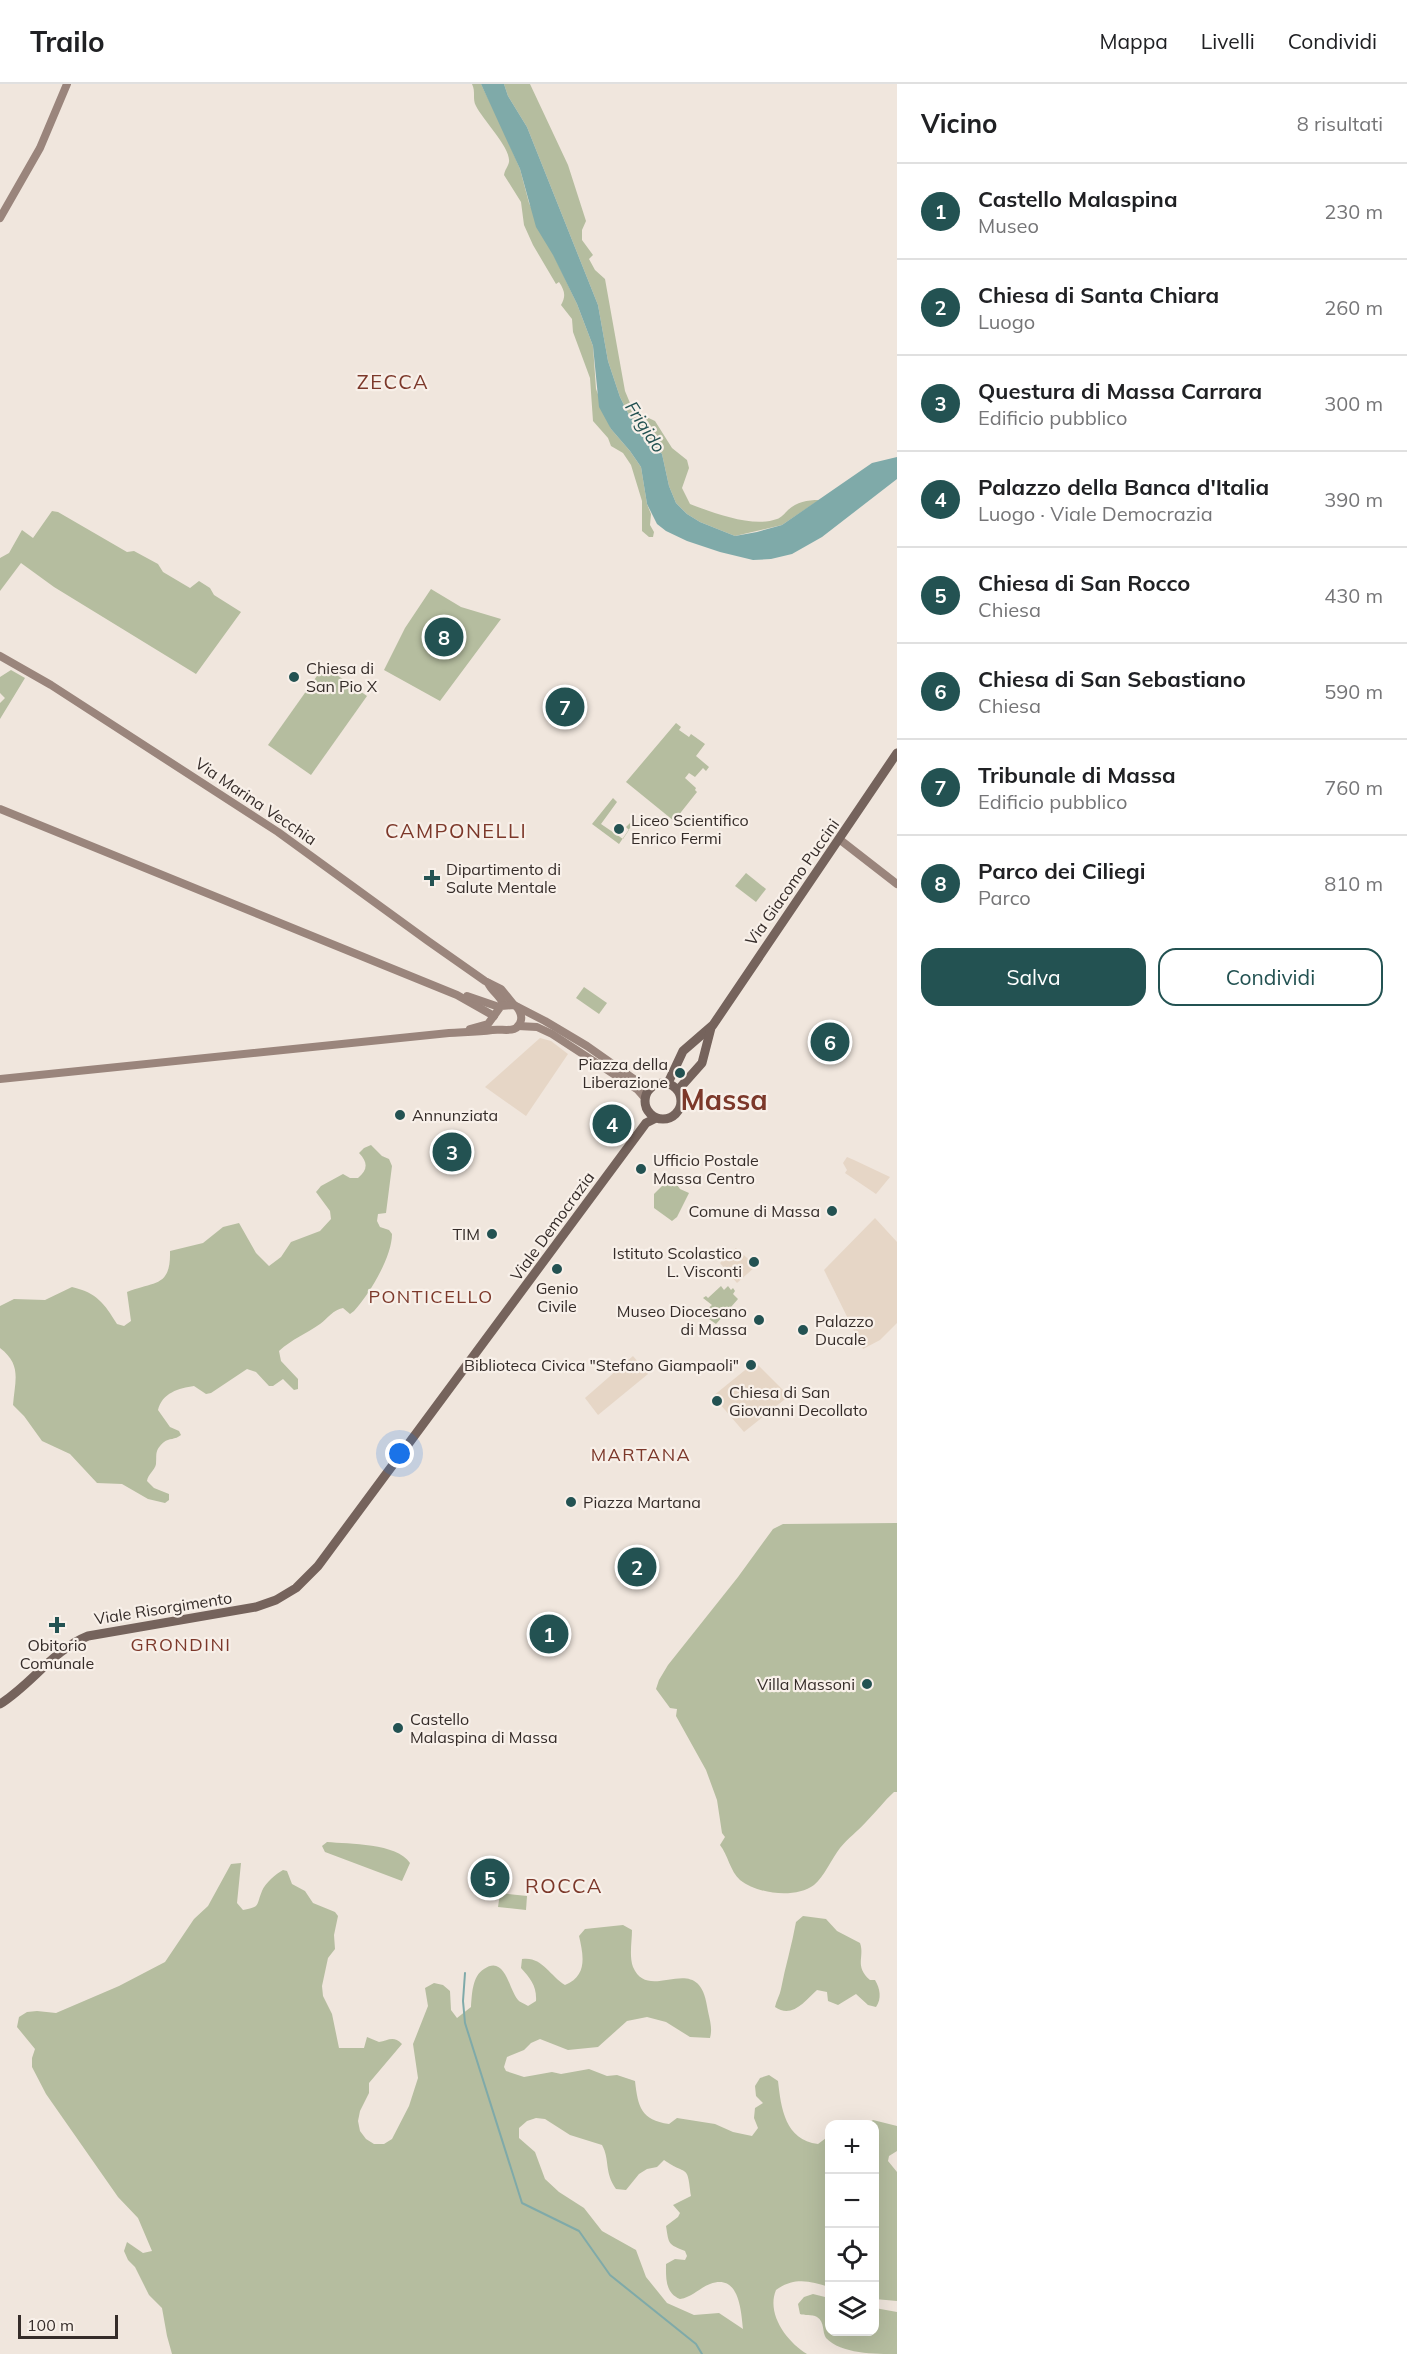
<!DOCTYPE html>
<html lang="it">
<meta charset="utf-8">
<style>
body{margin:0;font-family:Mulish,sans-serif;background:#f6f6f6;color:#202124}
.controls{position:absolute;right:18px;bottom:18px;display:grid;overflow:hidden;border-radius:12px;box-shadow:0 6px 24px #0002}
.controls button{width:54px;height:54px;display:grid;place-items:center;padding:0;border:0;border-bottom:2px solid #e0e0e0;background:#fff;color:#202124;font:30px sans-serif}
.scale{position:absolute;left:18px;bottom:15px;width:100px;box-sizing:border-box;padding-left:6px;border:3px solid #352c29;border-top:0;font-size:16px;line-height:21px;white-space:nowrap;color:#352c29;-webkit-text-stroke:4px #f8f0e9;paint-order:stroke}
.you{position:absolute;left:400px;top:1370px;width:21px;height:21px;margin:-15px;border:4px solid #fff;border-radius:50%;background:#1a73e8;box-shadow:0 0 0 9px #1a73e833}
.badge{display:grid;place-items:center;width:39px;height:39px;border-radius:50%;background:#235252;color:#fff;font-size:20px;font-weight:700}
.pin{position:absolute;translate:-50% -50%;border:3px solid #fff;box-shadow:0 2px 6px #0006}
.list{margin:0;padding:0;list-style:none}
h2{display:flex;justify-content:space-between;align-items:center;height:78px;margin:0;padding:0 24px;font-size:26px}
h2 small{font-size:20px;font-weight:400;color:#757577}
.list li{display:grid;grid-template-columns:39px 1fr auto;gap:18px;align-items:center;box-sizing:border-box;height:96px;padding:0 24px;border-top:2px solid #e0e0e0}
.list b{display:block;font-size:22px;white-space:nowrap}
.list p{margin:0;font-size:20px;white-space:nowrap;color:#757577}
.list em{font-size:20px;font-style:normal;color:#757577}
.actions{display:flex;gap:12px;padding:18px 24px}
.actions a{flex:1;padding:14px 0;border:2px solid #235252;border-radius:18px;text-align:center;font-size:21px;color:#235252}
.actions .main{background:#235252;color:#fff}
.icon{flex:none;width:33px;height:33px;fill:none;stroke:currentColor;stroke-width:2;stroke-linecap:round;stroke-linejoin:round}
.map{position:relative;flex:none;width:897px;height:2270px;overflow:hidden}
header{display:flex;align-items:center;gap:36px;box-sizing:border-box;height:84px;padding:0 30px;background:#fff;border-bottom:2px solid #e0e0e0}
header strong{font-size:28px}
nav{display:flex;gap:33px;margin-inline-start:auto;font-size:21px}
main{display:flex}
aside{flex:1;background:#fff}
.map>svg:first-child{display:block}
</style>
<header>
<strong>Trailo</strong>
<nav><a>Mappa</a><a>Livelli</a><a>Condividi</a></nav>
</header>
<main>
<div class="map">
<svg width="897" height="2270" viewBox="0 0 897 2270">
<rect width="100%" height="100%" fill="#f0e6dd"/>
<g fill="#b5bd9f" fill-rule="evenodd">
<path d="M 472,0 L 481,0 L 502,43 L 520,85 L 529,119 L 577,220 L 593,262 L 596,305 L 611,345 L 630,367 L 641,383 L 647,420 L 651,430 L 650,441 L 654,448 L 653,453 L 649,453 L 642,447 L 642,417 L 631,381 L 623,369 L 611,362 L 608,354 L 593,337 L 590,294 L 573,248 L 572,235 L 561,221 C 566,212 565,207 559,198 L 556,200 L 533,161 L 524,141 L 521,118 L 504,91 C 505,85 508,83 509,78 C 511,64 483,36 476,22 C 472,15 476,8 472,0 Z"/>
<path d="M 504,0 L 530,0 L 568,81 L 586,137 L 582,146 L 582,156 L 593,171 L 589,175 L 595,186 L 605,195 L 625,307 L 630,319 L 638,329 L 655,337 L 672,364 L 687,376 L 689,384 L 682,404 L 690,420 C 714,429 753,444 777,435 C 781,434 785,429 788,426 C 797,418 807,416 819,416 L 782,441 L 735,452 L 700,438 L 687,430 L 676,419 L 669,402 L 662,370 L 628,329 L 620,313 L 608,277 L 598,221 L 527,43 L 508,12 Z"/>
<path d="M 52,427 L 58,428 L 127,468 L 134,467 L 158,480 L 163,488 L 190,504 L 199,497 L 210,504 L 214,511 L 241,528 L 196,590 L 54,503 L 21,479 L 0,507 L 0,474 L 9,469 L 22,446 L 33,454 Z"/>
<path d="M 431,505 L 461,523 L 501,535 L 440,617 L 384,586 L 405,544 Z"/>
<path d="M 324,582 L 367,612 L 311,691 L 268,661 Z"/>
<path d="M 11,586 L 25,594 L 0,635 L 0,619 L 5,614 L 0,609 L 0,593 Z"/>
<path d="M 676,639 L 681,643 L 679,646 L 689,653 L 691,650 L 705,660 L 696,672 L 709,683 L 706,687 L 703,684 L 695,693 L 689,689 L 685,694 L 696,704 L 695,706 L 697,708 L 674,737 L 626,698 Z"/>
<path d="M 613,714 L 617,718 L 601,740 L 623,755 L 629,746 L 626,743 L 632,737 L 632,741 L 619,760 L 592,740 Z"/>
<path d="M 746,789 L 766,805 L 756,818 L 735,802 Z"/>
<path d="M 584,903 L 607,919 L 599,930 L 576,914 Z"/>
<path d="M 371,1061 L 382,1072 L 389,1075 L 392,1082 L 386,1129 L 378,1130 L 377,1137 L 380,1143 L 389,1146 L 392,1150 C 392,1173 369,1211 354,1227 L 350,1230 L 343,1224 C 333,1226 328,1234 320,1240 C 306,1250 292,1255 279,1267 L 281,1277 L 298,1295 L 298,1305 L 294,1306 L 283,1295 L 273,1302 L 269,1302 L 256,1288 L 247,1285 L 211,1309 L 206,1310 L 194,1302 C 179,1304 162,1309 158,1326 L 170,1343 L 179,1347 L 181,1351 C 175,1356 169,1354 164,1358 C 154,1367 157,1370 156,1380 C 155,1386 148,1390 147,1397 L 154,1404 L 169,1410 L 169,1416 L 165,1419 L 148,1415 L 122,1400 L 97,1399 L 70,1370 L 42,1357 L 24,1332 L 13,1321 C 15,1296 22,1281 0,1264 L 0,1222 L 14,1215 L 45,1216 L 72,1203 C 97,1209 104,1219 117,1240 L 124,1242 L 131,1237 L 127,1208 C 154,1197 171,1204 170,1167 L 203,1159 L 223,1143 L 239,1139 L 256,1169 L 269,1182 L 281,1173 L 291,1158 L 320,1147 L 331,1135 L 330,1127 L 316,1108 L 321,1102 L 343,1090 L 350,1094 L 358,1094 C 368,1086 368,1078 359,1069 L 364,1064 Z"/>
<path d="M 675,1098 L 680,1105 L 689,1109 L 677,1133 L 672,1137 L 654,1124 L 654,1110 L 662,1102 Z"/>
<path d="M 721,1202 L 724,1206 L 728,1202 L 731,1206 L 733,1204 L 735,1207 L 733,1210 L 738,1215 L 716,1240 L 702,1230 L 712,1221 L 703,1214 L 706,1212 L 708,1214 Z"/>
<path d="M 897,1439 L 897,1708 L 894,1708 C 884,1717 876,1728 866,1738 C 858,1747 848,1754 840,1764 C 832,1774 824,1793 814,1801 C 795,1815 758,1810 740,1796 C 730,1787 728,1771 720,1761 L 725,1753 L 722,1749 L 717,1716 L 706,1686 L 676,1632 L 677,1625 L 670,1624 L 656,1605 L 659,1596 L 668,1581 L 738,1493 L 773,1445 L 783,1440 Z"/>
<path d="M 327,1758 C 349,1760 397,1759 410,1779 L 402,1797 L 325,1768 L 322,1762 Z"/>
<path d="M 241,1779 L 237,1819 L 243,1826 C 261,1823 256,1821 262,1807 C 265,1799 276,1790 283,1786 L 287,1787 L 292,1800 L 305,1807 L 313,1819 L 335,1828 L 338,1832 L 334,1851 L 335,1865 L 328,1874 L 322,1902 L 323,1912 L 332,1930 L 339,1964 L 364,1964 L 367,1953 L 379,1958 C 388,1957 393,1951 402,1960 L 369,1999 L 369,2009 L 360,2027 L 358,2037 L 360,2047 L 366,2055 L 374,2060 L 384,2060 L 392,2055 L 409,2022 L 418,1994 L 413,1960 L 428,1922 L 425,1904 L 434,1899 L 443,1901 L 450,1907 L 451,1926 L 457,1934 L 471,1923 C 472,1911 472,1892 484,1885 C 506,1870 509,1908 519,1917 C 520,1918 527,1921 528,1922 L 536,1917 C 537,1902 530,1894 521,1884 L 522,1875 C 542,1872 549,1891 565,1901 C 587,1892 584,1873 579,1852 L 585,1845 L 623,1841 L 632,1846 C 632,1857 629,1872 633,1883 C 649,1921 698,1864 707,1922 C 709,1934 713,1943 710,1954 L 690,1953 L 666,1938 L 647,1933 L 627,1937 L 598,1963 L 568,1966 L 540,1955 L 531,1959 L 524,1966 L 507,1973 L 504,1983 L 506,1987 L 524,1993 L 552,1988 L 561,1990 L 589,1985 L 607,1992 L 617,1991 L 635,1997 C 638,2023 641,2036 669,2040 L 677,2034 L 715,2040 L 733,2048 L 752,2052 L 758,2044 L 754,2034 L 755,2024 L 763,2019 L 756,2012 L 755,2002 L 760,1994 L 769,1991 L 778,1997 C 781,2024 785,2056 818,2060 L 826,2054 L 829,2046 L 829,2203 C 810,2197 794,2193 776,2206 C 766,2230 787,2258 807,2270 L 172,2270 L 167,2252 L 162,2224 L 149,2211 L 135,2183 L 128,2176 L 124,2167 L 127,2158 L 143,2169 L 152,2167 L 138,2134 L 118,2113 L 46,2010 L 32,1983 L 32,1974 L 35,1965 L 17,1943 L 19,1933 L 27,1928 L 37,1927 L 56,1929 L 119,1902 L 165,1878 L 194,1835 L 208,1822 L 231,1780 ZM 536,2034 L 545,2035 L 570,2051 L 602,2061 C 610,2075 604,2089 616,2105 L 626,2106 L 639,2090 L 647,2085 L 657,2083 L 664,2076 C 688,2093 687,2078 691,2112 L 673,2121 L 680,2129 L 678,2133 L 666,2142 C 669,2161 668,2160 685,2167 L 687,2172 L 685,2176 L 675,2175 L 666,2180 C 666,2194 665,2209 680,2215 C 693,2213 699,2204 710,2200 C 739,2189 741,2226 743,2245 L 719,2229 L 694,2231 L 667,2219 L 646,2193 L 636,2166 L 602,2147 L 584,2124 L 559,2108 L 545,2095 L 535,2068 L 519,2054 L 519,2044 L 527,2037 Z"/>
<path d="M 500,1809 L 527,1812 L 526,1826 L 498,1823 Z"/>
<path d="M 803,1832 L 826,1835 L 837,1847 L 860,1859 C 865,1873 854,1882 870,1896 L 875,1896 C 880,1904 882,1915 876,1923 L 868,1921 L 856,1910 L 838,1921 L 828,1917 L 827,1908 L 817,1906 C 805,1917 792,1935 775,1923 C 776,1917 780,1911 781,1905 C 785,1883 792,1861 796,1838 Z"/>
<path d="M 873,2036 L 897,2042 L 897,2067 L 889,2072 L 888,2077 L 897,2088 L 897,2217 L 875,2215 L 874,2040 L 868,2040 Z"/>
<path d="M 813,2210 L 829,2214 L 830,2248 L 874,2248 L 875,2224 L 897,2228 L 897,2270 C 875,2270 841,2270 826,2254 C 822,2248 825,2238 817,2233 C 812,2230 804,2232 800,2230 L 798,2220 L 804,2213 Z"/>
</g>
<g fill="#e6d6c6">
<path d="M 540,954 L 551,957 L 568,970 L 526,1032 L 485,1003 Z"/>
<path d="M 847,1073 L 854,1076 L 890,1093 L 876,1110 L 845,1089 L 847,1086 L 843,1079 Z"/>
<path d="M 875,1134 L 897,1158 L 897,1239 L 880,1256 L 863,1265 L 824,1186 Z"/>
<path d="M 736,1164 L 756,1182 L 737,1199 L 720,1179 Z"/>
<path d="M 633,1272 L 648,1290 L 598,1331 L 585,1314 Z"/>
<path d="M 755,1278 L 789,1312 L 744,1348 L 713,1312 Z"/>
</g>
<path fill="#7faaa9" d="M 481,0 L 504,0 L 508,12 L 527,43 L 598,221 L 608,277 L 620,313 L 628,329 L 662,370 L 669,402 L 676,419 L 687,430 L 700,438 L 735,452 L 757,448 L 782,441 L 872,379 L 897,373 L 897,395 L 822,453 L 792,470 L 771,475 L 753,476 L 720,468 L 687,457 L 666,447 L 657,440 L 647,420 L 641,383 L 630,367 L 611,345 L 599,323 L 593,262 L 577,220 L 553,171 L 536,143 L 520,85 Z"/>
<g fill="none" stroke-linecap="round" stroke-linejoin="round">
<path stroke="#7faaa9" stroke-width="2" d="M 465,1889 L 463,1917 L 465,1939 L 522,2119 L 579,2147 L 610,2191 L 696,2260 L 702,2270"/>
<g stroke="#9a857c" stroke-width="8">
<path d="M 0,134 L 40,64 L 67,0"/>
<path d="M 0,572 L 51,601 L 278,748 L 428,857 L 485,897 L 501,905 L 514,921"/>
<path d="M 0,725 L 457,911 L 494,932"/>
<path d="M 839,755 L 897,800"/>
<path d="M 488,899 C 492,908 500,911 503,920"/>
<path d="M 467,912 L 499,923"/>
<path d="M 518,942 L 537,943 L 552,950 L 638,1006 L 645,1014"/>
<path d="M 470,945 L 488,940 L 501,922 L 514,921 L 545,937 L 587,962 L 641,1000 L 651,1004"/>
<path d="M 0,995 L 449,949 C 464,948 478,948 492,946 C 503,944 518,951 521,936 C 522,931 520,927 517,923"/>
</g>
<g stroke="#75635c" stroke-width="9">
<circle cx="663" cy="1017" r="18"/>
<path d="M 668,999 L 683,967 L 713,941 L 897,669"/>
<path d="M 678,1006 L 702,979 L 711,944"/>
<path d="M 0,1620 C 32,1600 53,1566 88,1552 L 256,1523 L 276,1516 L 296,1504 L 318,1482 L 646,1039 L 656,1034"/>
</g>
</g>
<g fill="#235252" stroke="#f8f0e9" stroke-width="2">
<circle cx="294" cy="593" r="6"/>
<circle cx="619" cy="745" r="6"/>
<path d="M429 785h6v6h6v6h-6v6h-6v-6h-6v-6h6z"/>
<circle cx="680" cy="989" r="6"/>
<circle cx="400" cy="1031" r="6"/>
<circle cx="641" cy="1085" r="6"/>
<circle cx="832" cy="1127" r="6"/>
<circle cx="492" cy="1150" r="6"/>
<circle cx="754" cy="1178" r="6"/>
<circle cx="557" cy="1185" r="6"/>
<circle cx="759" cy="1236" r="6"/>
<circle cx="803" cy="1246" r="6"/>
<circle cx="751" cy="1281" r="6"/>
<circle cx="717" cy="1317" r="6"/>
<circle cx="571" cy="1418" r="6"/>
<path d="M54 1532h6v6h6v6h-6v6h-6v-6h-6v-6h6z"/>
<circle cx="867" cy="1600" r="6"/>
<circle cx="398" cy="1644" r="6"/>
</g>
<g text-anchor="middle" stroke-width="4.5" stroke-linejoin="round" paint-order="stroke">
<g font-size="16" fill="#352c29" stroke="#f8f0e9" text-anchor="start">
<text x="306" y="590">Chiesa di<tspan x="306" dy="18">San Pio X</tspan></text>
<text x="631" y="742">Liceo Scientifico<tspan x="631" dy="18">Enrico Fermi</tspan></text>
<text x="446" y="791">Dipartimento di<tspan x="446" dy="18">Salute Mentale</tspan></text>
<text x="668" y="986" text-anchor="end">Piazza della<tspan x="668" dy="18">Liberazione</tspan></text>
<text x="412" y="1037">Annunziata</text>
<text x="653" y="1082">Ufficio Postale<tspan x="653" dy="18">Massa Centro</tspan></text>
<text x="820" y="1133" text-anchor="end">Comune di Massa</text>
<text x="480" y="1156" text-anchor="end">TIM</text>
<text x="742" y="1175" text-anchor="end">Istituto Scolastico<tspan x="742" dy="18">L. Visconti</tspan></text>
<text x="557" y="1210" text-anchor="middle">Genio<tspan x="557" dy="18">Civile</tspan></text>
<text x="747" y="1233" text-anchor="end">Museo Diocesano<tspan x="747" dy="18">di Massa</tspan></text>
<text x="815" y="1243">Palazzo<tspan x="815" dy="18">Ducale</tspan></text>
<text x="739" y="1287" text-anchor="end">Biblioteca Civica "Stefano Giampaoli"</text>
<text x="729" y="1314">Chiesa di San<tspan x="729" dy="18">Giovanni Decollato</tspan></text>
<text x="583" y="1424">Piazza Martana</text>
<text x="57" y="1567" text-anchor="middle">Obitorio<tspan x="57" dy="18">Comunale</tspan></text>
<text x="855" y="1606" text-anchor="end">Villa Massoni</text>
<text x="410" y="1641">Castello<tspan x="410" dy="18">Malaspina di Massa</tspan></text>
</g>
<g font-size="16" fill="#352c29" stroke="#f8f0e9">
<text transform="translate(256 717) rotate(34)" y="6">Via Marina Vecchia</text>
<text transform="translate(792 798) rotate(-55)" y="6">Via Giacomo Puccini</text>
<text transform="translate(552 1142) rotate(-54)" y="6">Viale Democrazia</text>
<text transform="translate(163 1524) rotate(-9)" y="6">Viale Risorgimento</text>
</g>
<g font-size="18" font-style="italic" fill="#235252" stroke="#f8f0e9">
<text transform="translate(645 343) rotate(57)" y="6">Frigido</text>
</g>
<g font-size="18" letter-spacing="1.5" fill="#7c382a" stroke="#f8f0e9">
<text x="431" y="1219">PONTICELLO</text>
<text x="641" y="1377">MARTANA</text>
<text x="181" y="1567">GRONDINI</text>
</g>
<g font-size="20" letter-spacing="1.5" fill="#7c382a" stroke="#f8f0e9">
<text x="393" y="305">ZECCA</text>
<text x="456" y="754">CAMPONELLI</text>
<text x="564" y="1809">ROCCA</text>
</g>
<g font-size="28" font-weight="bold" fill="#7c382a" stroke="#f8f0e9">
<text x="724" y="1026">Massa</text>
</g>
</g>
</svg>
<div class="controls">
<button>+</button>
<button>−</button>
<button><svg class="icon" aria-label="locate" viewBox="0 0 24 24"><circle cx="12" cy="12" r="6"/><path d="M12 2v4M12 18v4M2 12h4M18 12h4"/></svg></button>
<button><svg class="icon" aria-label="layers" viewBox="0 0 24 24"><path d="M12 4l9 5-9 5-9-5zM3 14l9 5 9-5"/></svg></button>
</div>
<div class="scale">100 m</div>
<div class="you"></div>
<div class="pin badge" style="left:549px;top:1550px">1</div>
<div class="pin badge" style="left:637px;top:1483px">2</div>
<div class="pin badge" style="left:452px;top:1068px">3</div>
<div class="pin badge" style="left:612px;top:1040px">4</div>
<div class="pin badge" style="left:490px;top:1794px">5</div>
<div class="pin badge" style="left:830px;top:958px">6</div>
<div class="pin badge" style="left:565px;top:623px">7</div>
<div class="pin badge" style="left:444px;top:553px">8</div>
</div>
<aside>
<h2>Vicino<small>8 risultati</small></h2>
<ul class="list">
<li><span class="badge">1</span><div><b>Castello Malaspina</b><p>Museo</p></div><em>230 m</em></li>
<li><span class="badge">2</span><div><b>Chiesa di Santa Chiara</b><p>Luogo</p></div><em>260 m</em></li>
<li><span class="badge">3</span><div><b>Questura di Massa Carrara</b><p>Edificio pubblico</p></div><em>300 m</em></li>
<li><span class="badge">4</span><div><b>Palazzo della Banca d'Italia</b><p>Luogo · Viale Democrazia</p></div><em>390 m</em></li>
<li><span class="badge">5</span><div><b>Chiesa di San Rocco</b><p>Chiesa</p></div><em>430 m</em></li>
<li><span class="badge">6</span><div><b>Chiesa di San Sebastiano</b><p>Chiesa</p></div><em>590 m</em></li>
<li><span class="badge">7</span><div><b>Tribunale di Massa</b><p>Edificio pubblico</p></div><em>760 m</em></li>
<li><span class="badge">8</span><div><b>Parco dei Ciliegi</b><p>Parco</p></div><em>810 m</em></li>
</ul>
<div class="actions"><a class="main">Salva</a><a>Condividi</a></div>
</aside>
</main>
